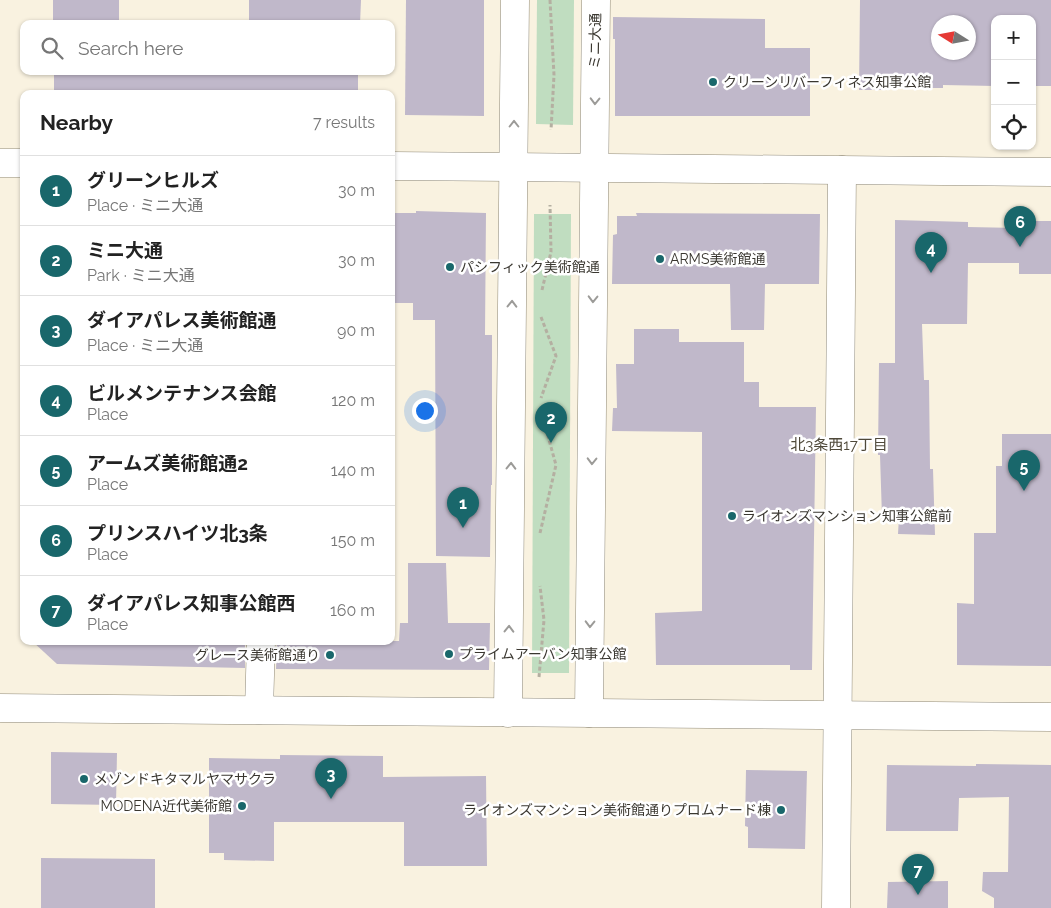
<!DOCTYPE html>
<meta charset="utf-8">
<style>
body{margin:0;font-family:Raleway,"Noto Sans JP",sans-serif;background:#f2f2f2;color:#222}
.controls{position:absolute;right:15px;top:15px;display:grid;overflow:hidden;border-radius:10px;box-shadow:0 1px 4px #0004}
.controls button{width:45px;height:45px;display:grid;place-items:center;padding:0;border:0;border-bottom:1px solid #e0e0e0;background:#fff;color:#222;font:25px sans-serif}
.compass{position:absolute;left:931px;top:15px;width:45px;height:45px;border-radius:50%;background:#fff;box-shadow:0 1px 4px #0004;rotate:281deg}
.you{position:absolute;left:424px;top:410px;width:18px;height:18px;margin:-12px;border:4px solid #fff;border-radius:50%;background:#1a73e8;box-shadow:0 0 0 8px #1a73e833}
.badge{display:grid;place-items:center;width:32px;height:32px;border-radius:50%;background:#19676b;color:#fff;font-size:16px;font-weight:700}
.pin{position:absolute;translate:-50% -41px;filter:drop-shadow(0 1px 2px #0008)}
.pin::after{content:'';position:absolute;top:26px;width:18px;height:15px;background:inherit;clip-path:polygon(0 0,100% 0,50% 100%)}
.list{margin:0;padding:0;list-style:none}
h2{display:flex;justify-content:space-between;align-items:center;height:65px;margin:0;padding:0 20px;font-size:21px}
h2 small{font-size:16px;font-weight:400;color:#767676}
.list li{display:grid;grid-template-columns:32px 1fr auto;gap:15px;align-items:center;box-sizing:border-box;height:70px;padding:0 20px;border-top:1px solid #e0e0e0}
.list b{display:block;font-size:19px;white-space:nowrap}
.list p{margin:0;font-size:16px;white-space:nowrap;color:#767676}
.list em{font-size:16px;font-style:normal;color:#767676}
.icon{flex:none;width:28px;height:28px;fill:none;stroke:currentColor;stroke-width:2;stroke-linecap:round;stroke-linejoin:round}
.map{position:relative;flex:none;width:1051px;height:908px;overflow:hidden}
.search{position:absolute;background:#fff;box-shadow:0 1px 4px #0004;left:20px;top:20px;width:375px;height:55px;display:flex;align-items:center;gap:12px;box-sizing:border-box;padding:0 18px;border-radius:10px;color:#767676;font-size:19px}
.panel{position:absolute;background:#fff;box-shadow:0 1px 4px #0004;left:20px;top:90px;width:375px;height:555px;border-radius:10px}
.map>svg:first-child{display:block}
</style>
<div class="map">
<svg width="1051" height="908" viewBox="0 0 1051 908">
<rect width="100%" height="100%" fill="#f9f2e0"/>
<g fill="#c0ddc0">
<path d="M 537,0 L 574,0 L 573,125 L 536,124 Z"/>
<path d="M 534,214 L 571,214 L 569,673 L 532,673 Z"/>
</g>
<g fill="#c0b8ca" fill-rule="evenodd">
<rect x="53" y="0" width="66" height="24"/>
<path d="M 249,0 L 361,0 L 360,24 L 249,24 Z"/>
<path d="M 406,0 L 484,0 L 484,116 L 405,115 Z"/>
<path d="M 860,0 L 1051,0 L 1051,86 L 1032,86 L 1032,19 L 995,19 L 995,86 L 943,85 L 943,88 L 889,88 L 889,90 L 859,90 ZM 938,22 L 968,22 L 968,52 L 938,52 Z"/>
<path d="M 613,17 L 765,19 L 765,48 L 810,48 L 810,116 L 615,116 L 615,39 L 613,39 Z"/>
<rect x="54" y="71" width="304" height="23"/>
<path d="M 416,211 L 486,213 L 485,335 L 492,335 L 492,485 L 491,485 L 490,557 L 436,556 L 435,320 L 413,320 L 413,303 L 391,303 L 391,213 L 416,213 Z"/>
<path d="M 636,213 L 820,214 L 819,284 L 765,284 L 764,330 L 731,330 L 730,284 L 612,284 L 613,235 L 617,234 L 617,216 L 637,216 Z"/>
<path d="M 895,220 L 968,222 L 968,227 L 1020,228 L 1020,221 L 1051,221 L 1051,274 L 1019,274 L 1019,263 L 968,263 L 967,324 L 922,324 L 924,380 L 929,380 L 930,469 L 933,469 L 935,535 L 898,534 L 899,517 L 882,517 L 880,455 L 878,455 L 879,363 L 895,363 Z"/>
<path d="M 634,329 L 679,329 L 679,342 L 744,342 L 744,382 L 759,382 L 759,407 L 816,407 L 812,670 L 790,670 L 790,665 L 656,665 L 655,613 L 702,611 L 702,432 L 612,431 L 613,408 L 617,408 L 616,364 L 634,364 Z"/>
<path d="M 1002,434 L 1051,434 L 1051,666 L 957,665 L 957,603 L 974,604 L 974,533 L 996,533 L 996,466 L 1002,466 Z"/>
<path d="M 408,563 L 446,563 L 448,623 L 490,623 L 489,670 L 276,669 L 277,641 L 399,641 L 400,623 L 408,623 Z"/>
<path d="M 32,641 L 245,641 L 245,668 L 57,664 Z"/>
<path d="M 51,752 L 117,753 L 116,805 L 51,804 Z"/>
<path d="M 280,755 L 383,756 L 383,777 L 486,776 L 487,866 L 404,866 L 404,822 L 274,822 L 274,861 L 224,860 L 224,853 L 209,853 L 209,758 L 280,759 Z"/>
<path d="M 976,764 L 1051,765 L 1051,908 L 994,908 L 994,898 L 982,891 L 983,872 L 1008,872 L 1009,797 L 959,798 L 958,831 L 886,831 L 887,765 L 976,766 Z"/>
<path d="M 746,770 L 807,771 L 805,849 L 748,848 L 748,827 L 745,826 Z"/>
<path d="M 41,858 L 155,859 L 155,908 L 41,908 Z"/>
<path d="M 948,881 L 948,908 L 887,908 L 888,882 Z"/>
</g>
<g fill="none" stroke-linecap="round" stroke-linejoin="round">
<g stroke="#8f8978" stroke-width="29">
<g id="minor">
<path d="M 0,163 L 24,163"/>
<path d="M 391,166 L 1051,172"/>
<path d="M 0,708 L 1051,717"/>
<path d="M 259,710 L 261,641"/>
<path d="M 508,713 L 515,0"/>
<path d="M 589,713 L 596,0"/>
<path d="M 836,908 L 842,170"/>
</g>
</g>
<g stroke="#b4afa1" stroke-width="3" stroke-dasharray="4 2.5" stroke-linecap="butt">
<path d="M 550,0 L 554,75 L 551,130"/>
<path d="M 542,290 L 551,252 L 550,205"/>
<path d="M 541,317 L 556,356 L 541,398"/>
<path d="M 540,533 L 556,465 L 541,411"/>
<path d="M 539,677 L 544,620 L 540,586"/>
</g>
<use href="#minor" stroke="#fff" stroke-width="28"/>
</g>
<defs><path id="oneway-chevron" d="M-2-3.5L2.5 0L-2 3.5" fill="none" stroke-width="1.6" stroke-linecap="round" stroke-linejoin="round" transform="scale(1.25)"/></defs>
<g stroke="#9c9b98">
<use href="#oneway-chevron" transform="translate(595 101) rotate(91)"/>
<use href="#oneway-chevron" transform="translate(514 124) rotate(-90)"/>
<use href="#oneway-chevron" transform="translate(593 299) rotate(91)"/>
<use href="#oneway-chevron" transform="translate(512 304) rotate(-89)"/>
<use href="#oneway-chevron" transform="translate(592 461) rotate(91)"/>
<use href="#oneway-chevron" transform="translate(511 466) rotate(-89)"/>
<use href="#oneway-chevron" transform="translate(590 624) rotate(91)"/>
<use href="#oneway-chevron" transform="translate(509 629) rotate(-89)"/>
</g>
<g fill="#19676b" stroke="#fff" stroke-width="2">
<circle cx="713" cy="82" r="5"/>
<circle cx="660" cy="259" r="5"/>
<circle cx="450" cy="267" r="5"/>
<circle cx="732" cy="516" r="5"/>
<circle cx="449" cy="654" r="5"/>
<circle cx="330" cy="655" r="5"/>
<circle cx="84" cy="779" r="5"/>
<circle cx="242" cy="806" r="5"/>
<circle cx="781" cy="810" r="5"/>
</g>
<g text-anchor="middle" stroke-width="5" stroke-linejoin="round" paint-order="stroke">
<g font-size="14" fill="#3a3730" stroke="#fff">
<text transform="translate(595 41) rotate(-89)" y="5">ミニ大通</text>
</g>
<g font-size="14" fill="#3a3730" stroke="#fff" text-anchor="start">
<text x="723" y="87">クリーンリバーフィネス知事公館</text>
<text x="670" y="264">ARMS美術館通</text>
<text x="460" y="272">パシフィック美術館通</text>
<text x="742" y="521">ライオンズマンション知事公館前</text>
<text x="459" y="659">プライムアーバン知事公館</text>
<text x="320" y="660" text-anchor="end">グレース美術館通り</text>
<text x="94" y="784">メゾンドキタマルヤマサクラ</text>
<text x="232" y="811" text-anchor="end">MODENA近代美術館</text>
<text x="771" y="815" text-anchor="end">ライオンズマンション美術館通りプロムナード棟</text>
</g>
<g font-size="15" fill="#4f493a" stroke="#fff">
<text x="839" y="450">北3条西17丁目</text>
</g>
</g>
</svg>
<div class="controls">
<button>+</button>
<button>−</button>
<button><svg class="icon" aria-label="locate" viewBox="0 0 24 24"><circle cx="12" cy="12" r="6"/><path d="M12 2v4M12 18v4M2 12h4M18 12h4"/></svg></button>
</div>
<svg class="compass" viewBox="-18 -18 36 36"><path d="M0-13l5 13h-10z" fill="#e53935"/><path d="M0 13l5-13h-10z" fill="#767676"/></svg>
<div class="you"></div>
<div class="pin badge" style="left:463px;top:528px">1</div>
<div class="pin badge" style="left:551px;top:443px">2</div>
<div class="pin badge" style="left:331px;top:799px">3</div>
<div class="pin badge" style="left:931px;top:273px">4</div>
<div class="pin badge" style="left:1024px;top:491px">5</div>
<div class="pin badge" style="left:1020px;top:247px">6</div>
<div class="pin badge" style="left:918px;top:895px">7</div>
<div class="search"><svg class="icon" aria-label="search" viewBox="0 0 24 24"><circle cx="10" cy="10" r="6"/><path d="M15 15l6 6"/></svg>Search here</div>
<section class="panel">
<h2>Nearby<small>7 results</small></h2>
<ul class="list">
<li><span class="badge">1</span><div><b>グリーンヒルズ</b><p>Place · ミニ大通</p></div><em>30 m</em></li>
<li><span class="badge">2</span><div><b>ミニ大通</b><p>Park · ミニ大通</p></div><em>30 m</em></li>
<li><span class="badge">3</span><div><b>ダイアパレス美術館通</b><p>Place · ミニ大通</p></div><em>90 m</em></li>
<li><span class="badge">4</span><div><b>ビルメンテナンス会館</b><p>Place</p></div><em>120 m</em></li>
<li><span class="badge">5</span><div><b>アームズ美術館通2</b><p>Place</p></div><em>140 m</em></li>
<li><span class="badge">6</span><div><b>プリンスハイツ北3条</b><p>Place</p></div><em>150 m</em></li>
<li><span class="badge">7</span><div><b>ダイアパレス知事公館西</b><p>Place</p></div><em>160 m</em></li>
</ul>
</section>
</div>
